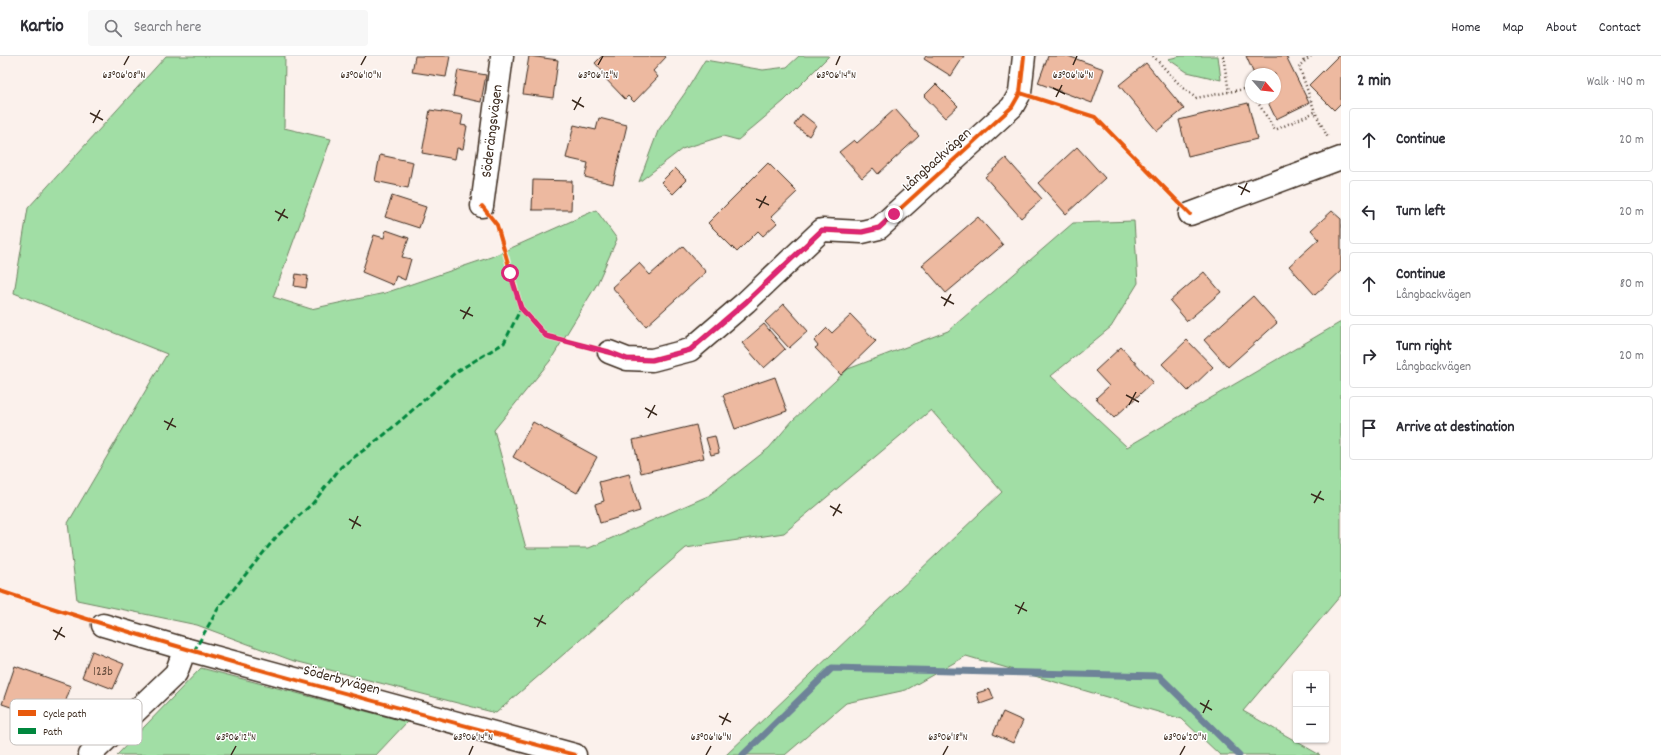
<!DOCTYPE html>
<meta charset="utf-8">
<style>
body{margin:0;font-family:Dekko,sans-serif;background:#f7f7f7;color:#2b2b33}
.controls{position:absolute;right:12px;bottom:12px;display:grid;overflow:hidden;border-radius:4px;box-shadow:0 1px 3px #0004}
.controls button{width:36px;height:36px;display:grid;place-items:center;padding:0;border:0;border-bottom:1px solid #e1e1e2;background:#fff;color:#2b2b33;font:20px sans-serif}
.compass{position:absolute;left:1245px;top:12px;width:36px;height:36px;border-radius:50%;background:#fff;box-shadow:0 1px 3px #0004;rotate:118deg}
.stop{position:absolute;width:12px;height:12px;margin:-9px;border:3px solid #db2777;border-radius:50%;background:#fff}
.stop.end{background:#db2777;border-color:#fff;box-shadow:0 1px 4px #0008}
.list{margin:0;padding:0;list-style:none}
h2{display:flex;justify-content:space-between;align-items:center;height:52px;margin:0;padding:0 16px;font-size:17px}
h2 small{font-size:13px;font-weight:400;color:#7c7c81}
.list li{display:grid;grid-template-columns:26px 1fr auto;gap:12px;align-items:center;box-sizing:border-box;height:64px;margin:0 8px 8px;padding:0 8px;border:1px solid #e1e1e2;border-radius:4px}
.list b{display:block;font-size:15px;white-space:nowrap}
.list p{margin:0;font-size:13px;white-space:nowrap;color:#7c7c81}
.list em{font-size:13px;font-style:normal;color:#7c7c81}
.icon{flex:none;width:22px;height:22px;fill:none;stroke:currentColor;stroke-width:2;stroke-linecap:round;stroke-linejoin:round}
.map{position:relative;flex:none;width:1341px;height:699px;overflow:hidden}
header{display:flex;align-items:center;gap:24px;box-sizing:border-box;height:56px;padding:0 20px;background:#fff;border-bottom:1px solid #e1e1e2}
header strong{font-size:19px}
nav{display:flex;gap:22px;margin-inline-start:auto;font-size:14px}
.search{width:280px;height:36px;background:#f7f7f7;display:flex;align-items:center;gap:10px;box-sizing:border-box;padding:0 14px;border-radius:4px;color:#7c7c81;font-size:15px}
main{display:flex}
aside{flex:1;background:#fff}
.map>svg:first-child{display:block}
</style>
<header>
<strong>Kartio</strong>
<div class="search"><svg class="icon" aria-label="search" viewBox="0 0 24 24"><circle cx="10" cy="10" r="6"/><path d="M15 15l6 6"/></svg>Search here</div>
<nav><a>Home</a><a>Map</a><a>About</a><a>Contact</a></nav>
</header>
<main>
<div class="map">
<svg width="1341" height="699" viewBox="0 0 1341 699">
<rect width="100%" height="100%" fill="#fbf1ec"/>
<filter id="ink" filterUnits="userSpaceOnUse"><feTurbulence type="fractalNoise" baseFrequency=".025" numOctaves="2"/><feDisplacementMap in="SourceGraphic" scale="8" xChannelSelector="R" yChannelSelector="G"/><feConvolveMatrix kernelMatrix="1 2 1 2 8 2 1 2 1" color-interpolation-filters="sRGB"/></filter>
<g filter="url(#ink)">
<g fill="#a1dea5" stroke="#6e8462">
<path d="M 166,0 L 285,0 L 284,72 L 331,83 L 273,241 L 311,253 L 385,237 L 491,201 L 596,154 L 617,183 L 597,228 L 550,305 L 494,374 L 526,492 L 589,492 L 708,440 L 769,392 L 793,364 L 848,313 L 948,275 L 1073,167 L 1134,165 L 1138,227 L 1111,271 L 1051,320 L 1127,391 L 1341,266 L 1341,539 L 1243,655 L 1320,699 L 1220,699 L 1182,663 L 966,600 L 906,634 L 846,647 L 785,699 L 726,699 L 1002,436 L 931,354 L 784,477 L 686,492 L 496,657 L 291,604 L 197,569 L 77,544 L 68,467 L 167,298 L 14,237 L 28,152 Z"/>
<path d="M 799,0 L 829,0 L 784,45 L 738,84 L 723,80 L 682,93 L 639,126 L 658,75 L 685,37 L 705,4 L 763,14 L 787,11 Z"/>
<path d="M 1181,0 L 1218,0 L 1221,24 L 1187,16 L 1168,3 Z"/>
<path d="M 201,612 L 407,666 L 376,699 L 117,699 Z"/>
</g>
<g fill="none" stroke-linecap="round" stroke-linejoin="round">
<path stroke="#6e8398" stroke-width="7" d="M 743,699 L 832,612 L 1159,620 L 1239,699"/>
</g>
<g fill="#edb9a0" stroke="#3b2a1e">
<path d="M 415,0 L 450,0 L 446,21 L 412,16 Z"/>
<path d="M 529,0 L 558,4 L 553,42 L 523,38 Z"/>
<path d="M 602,0 L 665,0 L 666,1 L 653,15 L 658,21 L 634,46 L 628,40 L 625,43 L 601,18 L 603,16 L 595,7 Z"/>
<path d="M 926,0 L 964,0 L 951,20 L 924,3 Z"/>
<path d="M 1048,0 L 1068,0 L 1104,13 L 1092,47 L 1038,27 Z"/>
<path d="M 1246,0 L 1286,0 L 1309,47 L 1276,63 L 1266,42 L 1275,42 L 1275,18 L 1254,18 Z"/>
<path d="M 1338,0 L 1341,0 L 1341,47 L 1334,54 L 1309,29 Z"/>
<path d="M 1146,7 L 1184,53 L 1157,75 L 1119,29 Z"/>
<path d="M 458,14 L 486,19 L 481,46 L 453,40 Z"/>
<path d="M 936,28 L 958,50 L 945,62 L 924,40 Z"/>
<path d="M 1248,47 L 1257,83 L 1188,100 L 1179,64 Z"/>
<path d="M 895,53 L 919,80 L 878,118 L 873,112 L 862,122 L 839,96 L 854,84 L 857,87 Z"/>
<path d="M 430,54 L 463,59 L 461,69 L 467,70 L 463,93 L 457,92 L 455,103 L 422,97 Z"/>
<path d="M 802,58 L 816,69 L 809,80 L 794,69 Z"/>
<path d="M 599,62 L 627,69 L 613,128 L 585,121 L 588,107 L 566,102 L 574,69 L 596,74 Z"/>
<path d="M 1077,91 L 1105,122 L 1066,158 L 1038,127 Z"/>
<path d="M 380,99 L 413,106 L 408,132 L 375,125 Z"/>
<path d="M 1006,102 L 1042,143 L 1021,162 L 985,121 Z"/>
<path d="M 768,107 L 797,136 L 771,161 L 777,167 L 763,180 L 758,175 L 737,196 L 708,167 Z"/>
<path d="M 675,112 L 687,124 L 673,138 L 661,126 Z"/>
<path d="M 533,124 L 572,125 L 571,154 L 532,154 Z"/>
<path d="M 392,140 L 426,151 L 419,172 L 385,161 Z"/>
<path d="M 1332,155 L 1341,163 L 1341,215 L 1315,239 L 1289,210 L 1319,183 L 1311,174 Z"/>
<path d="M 978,161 L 1003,189 L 946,237 L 922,209 Z"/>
<path d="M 386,174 L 409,182 L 402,201 L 411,203 L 405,224 L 396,220 L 393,229 L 362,216 L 374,179 L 384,182 Z"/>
<path d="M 683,190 L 706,216 L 646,270 L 612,231 L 639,207 L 650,219 Z"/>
<path d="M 1204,216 L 1221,236 L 1187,265 L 1170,245 Z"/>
<path d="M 296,218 L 308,220 L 306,232 L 294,230 Z"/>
<path d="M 1253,240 L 1277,267 L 1228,311 L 1204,284 Z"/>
<path d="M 784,248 L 808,275 L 789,292 L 765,266 Z"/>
<path d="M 851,259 L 876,285 L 841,319 L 815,292 L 818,290 L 814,285 L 827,272 L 832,277 Z"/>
<path d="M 764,268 L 785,293 L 764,312 L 742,287 Z"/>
<path d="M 1187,284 L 1213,311 L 1188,335 L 1162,308 Z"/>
<path d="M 1121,291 L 1153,326 L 1114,362 L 1096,342 L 1109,330 L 1095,315 Z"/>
<path d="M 775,321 L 787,355 L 735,373 L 723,339 Z"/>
<path d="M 533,366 L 597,401 L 577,437 L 513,401 Z"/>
<path d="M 696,369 L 704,402 L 641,417 L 633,384 Z"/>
<path d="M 715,380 L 719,397 L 711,399 L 706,382 Z"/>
<path d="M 629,418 L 640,455 L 600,467 L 595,448 L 604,445 L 599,426 Z"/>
<path d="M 92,595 L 124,608 L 113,633 L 82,621 Z"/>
<path d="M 15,610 L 71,630 L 58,667 L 2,648 Z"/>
<path d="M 990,633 L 994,643 L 980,648 L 977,637 Z"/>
<path d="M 1003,656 L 1023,665 L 1013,687 L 993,678 Z"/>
</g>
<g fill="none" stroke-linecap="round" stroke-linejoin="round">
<g stroke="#3b2a1e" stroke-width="25">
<g id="minor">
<path d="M 482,150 L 502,0"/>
<path d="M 1190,158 L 1341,102"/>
<path d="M 609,296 L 627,303 L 652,304 L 690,294 L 746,246 L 822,174 L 862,176 L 879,172 L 1012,51 L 1020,37 L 1024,0"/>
<path d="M 103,569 L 185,593 L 575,699"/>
<path d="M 90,699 L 176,617 L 185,593"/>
</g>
</g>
<g stroke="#3b2a1e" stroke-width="2.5" stroke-dasharray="1 3" stroke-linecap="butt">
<path d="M 1153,0 L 1183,32 L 1196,42 L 1250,32 L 1251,35"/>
<path d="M 1223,0 L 1229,36"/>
<path d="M 1302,0 L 1304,6"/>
<path d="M 1311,0 L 1299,10 L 1315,56"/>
<path d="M 1255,42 L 1275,74 L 1315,56 L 1328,82"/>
</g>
<use href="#minor" stroke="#fff" stroke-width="22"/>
<path stroke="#00873e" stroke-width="3" stroke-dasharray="6 3" stroke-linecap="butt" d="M 194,595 L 219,551 L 277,480 L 313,447 L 341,411 L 384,379 L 456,316 L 504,287 L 521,252"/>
<g stroke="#fff" stroke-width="6">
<g id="cycleway">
<path d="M 1020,37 L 1095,61 L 1190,158"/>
<path d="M 482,150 L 497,169 L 521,252 L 546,280 L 609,296 L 627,303 L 652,304 L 690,294 L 746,246 L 822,174 L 862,176 L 879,172 L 1012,51 L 1020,37 L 1024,0"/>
<path d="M 0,535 C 189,598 382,647 575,699"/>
</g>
</g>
<use href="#cycleway" stroke="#e8590c" stroke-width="4"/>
</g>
</g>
<g fill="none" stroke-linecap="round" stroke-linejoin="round" filter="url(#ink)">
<path stroke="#db2777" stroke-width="5" d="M 510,217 L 521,252 L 546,280 L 609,296 L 627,303 L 652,304 L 690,294 L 746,246 L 822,174 L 862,176 L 879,172 L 894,158"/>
</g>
<path fill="none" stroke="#3b2a1e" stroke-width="1.5" d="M 124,9 L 129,0M 361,9 L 366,0M 598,9 L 603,0M 836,9 L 840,0M 1073,9 L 1077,0M 1053,32 L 1065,38M 1056,41 L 1062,29M 572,44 L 584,51M 574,54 L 581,41M 90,57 L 103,64M 93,67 L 100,54M 1238,130 L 1250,136M 1241,139 L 1247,127M 756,143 L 769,149M 759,152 L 766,140M 275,155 L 288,162M 278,165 L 285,153M 941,241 L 954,248M 944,250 L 951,238M 460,254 L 473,260M 463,263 L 470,251M 1126,339 L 1139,346M 1129,349 L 1136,336M 645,352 L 657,359M 648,362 L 655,349M 164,365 L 176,371M 167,374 L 173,362M 1311,438 L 1324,444M 1314,447 L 1321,435M 830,450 L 842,457M 833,460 L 840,448M 349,463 L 361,470M 352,473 L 358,460M 1015,549 L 1027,555M 1018,558 L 1024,546M 534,562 L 546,568M 537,571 L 543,559M 53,574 L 65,581M 55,584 L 62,571M 1200,647 L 1212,654M 1203,657 L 1209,644M 719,660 L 731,666M 722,669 L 728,657M 231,699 L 236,690M 469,699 L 473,690M 706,699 L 711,690M 943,699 L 948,690M 1180,699 L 1185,690"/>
<g text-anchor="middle" stroke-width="3" stroke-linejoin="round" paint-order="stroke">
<g font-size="13" fill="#684e3e">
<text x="103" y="619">123b</text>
</g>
<g font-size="15" fill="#3b2a1e" stroke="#fff">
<text transform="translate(491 75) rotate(-83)" y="5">Söderängsvägen</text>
<text transform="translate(936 103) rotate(-42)" y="5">Långbackvägen</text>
<text transform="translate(342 623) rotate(15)" y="5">Söderbyvägen</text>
</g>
</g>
<rect x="10" y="643" width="132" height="46" rx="6" fill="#fff" stroke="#c4bfbc" stroke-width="1"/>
<rect x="18" y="654" width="18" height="6" fill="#e8590c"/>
<rect x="18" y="672" width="18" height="6" fill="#00873e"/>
<g font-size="11" fill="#3b2a1e">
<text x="43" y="661">Cycle path</text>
<text x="43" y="679">Path</text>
</g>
<g font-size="10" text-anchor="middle" fill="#3b2a1e" stroke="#fff" stroke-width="3" stroke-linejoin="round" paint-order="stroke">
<text x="124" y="22">63°06'08"N</text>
<text x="361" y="22">63°06'10"N</text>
<text x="598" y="22">63°06'12"N</text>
<text x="836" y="22">63°06'14"N</text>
<text x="1073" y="22">63°06'16"N</text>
<text x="236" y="684">63°06'12"N</text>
<text x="473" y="684">63°06'14"N</text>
<text x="711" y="684">63°06'16"N</text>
<text x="948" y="684">63°06'18"N</text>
<text x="1185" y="684">63°06'20"N</text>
</g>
</svg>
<div class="controls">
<button>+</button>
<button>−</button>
</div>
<svg class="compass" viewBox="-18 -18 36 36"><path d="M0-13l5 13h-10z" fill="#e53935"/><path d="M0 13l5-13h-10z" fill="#7c7c81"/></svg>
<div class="stop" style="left:510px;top:217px"></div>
<div class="stop end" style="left:894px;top:158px"></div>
</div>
<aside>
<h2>2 min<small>Walk · 140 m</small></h2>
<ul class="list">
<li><svg class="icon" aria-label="ahead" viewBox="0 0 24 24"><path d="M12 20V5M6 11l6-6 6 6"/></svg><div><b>Continue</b></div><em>20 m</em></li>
<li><svg class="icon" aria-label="left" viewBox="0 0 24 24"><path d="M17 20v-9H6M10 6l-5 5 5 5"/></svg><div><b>Turn left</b></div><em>20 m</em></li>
<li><svg class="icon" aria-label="ahead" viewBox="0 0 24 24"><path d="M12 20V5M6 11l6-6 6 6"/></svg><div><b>Continue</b><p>Långbackvägen</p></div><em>80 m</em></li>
<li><svg class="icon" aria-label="right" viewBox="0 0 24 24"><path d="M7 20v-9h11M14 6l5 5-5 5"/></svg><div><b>Turn right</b><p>Långbackvägen</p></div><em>20 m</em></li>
<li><svg class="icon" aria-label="arrive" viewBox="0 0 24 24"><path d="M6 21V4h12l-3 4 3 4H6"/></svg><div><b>Arrive at destination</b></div></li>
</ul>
</aside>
</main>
